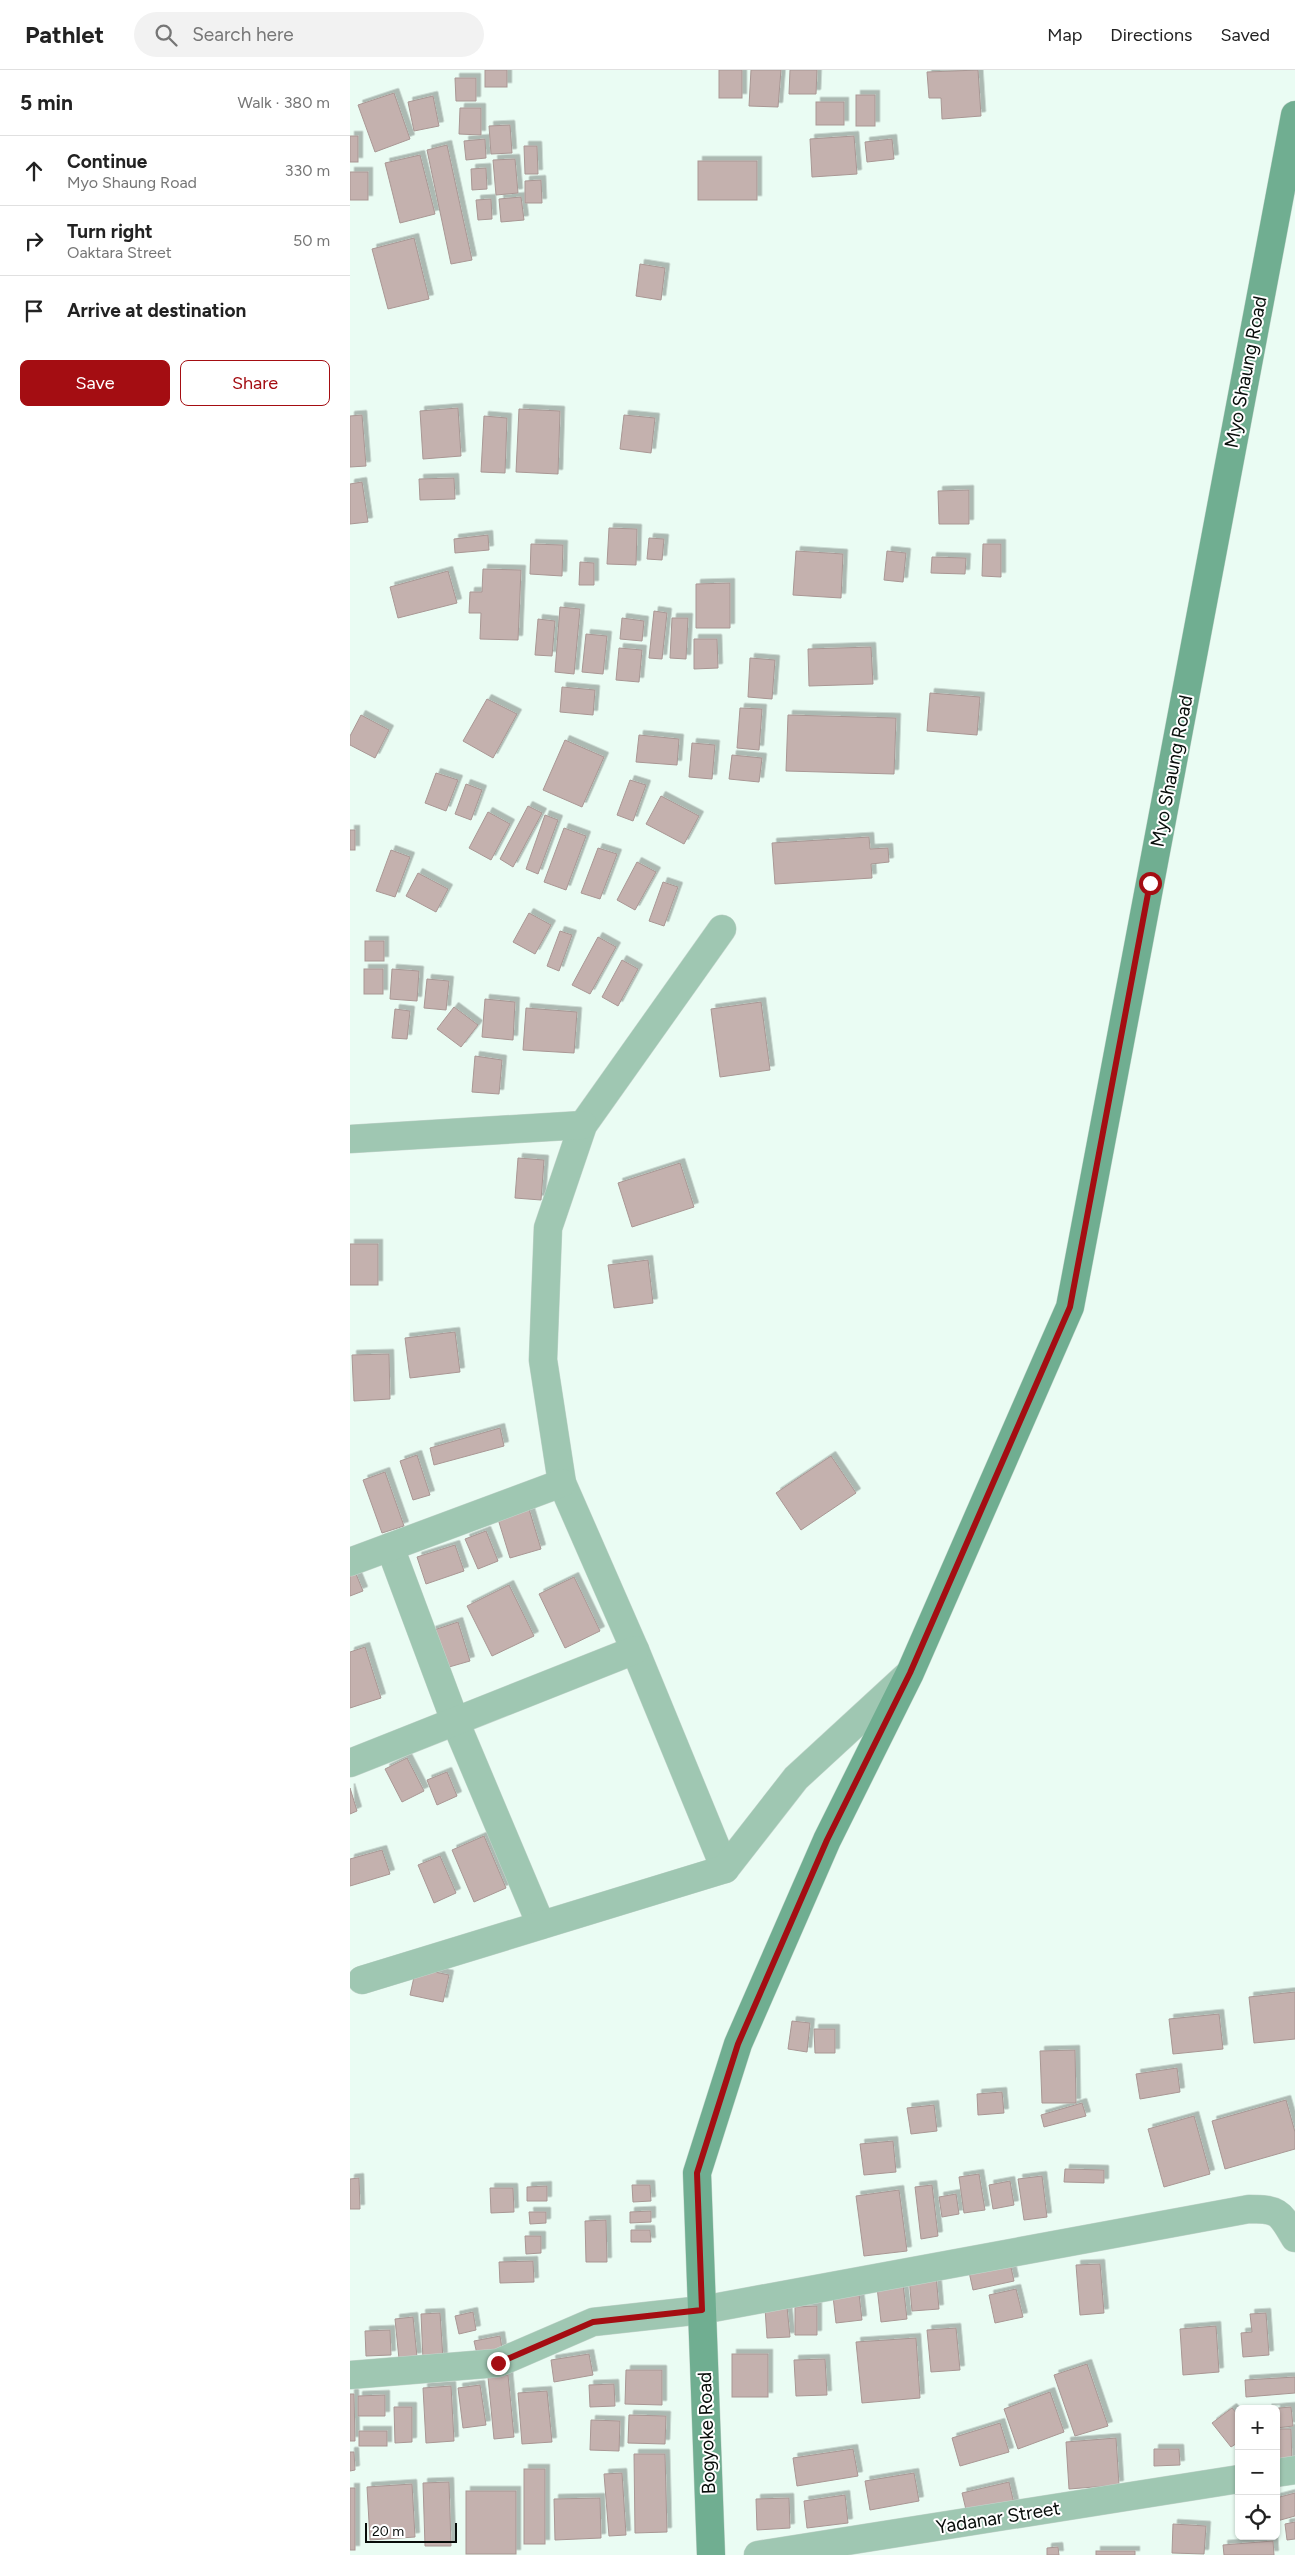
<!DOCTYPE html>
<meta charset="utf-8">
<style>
body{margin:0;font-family:Figtree,sans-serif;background:#f2f2f2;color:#222}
.controls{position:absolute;right:15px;bottom:15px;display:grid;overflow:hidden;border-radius:8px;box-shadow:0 1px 4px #0004}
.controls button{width:45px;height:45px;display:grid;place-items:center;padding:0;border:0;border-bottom:1px solid #e0e0e0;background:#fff;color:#222;font:25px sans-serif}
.scale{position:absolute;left:15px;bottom:12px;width:92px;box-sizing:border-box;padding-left:5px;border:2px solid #080d0a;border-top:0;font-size:14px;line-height:18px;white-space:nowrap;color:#080d0a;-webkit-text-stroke:4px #fff;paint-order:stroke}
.stop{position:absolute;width:15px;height:15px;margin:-11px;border:4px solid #a40d12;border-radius:50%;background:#fff}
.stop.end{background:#a40d12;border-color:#fff;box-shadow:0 1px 5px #0008}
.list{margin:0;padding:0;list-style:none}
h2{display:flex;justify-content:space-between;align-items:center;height:65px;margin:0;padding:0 20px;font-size:21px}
h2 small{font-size:16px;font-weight:400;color:#767676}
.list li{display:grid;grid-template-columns:32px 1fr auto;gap:15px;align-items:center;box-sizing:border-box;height:70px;padding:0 20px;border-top:1px solid #e0e0e0}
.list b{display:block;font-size:19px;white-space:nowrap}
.list p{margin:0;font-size:16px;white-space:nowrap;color:#767676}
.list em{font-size:16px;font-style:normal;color:#767676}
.actions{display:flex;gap:10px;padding:15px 20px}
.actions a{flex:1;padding:11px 0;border:1px solid #a40d12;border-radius:8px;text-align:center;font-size:18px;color:#a40d12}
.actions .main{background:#a40d12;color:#fff}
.icon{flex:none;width:28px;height:28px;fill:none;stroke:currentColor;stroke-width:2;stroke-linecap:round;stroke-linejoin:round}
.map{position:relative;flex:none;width:945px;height:2485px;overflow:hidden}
header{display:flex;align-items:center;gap:30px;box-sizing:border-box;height:70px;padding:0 25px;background:#fff;border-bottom:1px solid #e0e0e0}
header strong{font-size:24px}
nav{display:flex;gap:28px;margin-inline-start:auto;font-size:18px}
.search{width:350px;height:45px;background:#f2f2f2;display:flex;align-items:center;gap:12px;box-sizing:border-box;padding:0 18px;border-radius:28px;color:#767676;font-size:19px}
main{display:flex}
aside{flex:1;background:#fff}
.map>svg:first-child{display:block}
</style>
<header>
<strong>Pathlet</strong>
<div class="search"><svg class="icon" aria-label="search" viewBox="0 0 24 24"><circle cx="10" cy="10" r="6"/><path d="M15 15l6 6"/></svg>Search here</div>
<nav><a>Map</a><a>Directions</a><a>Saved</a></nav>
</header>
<main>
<aside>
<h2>5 min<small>Walk · 380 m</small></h2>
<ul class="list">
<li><svg class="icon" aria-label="ahead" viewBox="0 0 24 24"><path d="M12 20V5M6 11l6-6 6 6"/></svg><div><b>Continue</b><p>Myo Shaung Road</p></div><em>330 m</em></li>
<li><svg class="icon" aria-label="right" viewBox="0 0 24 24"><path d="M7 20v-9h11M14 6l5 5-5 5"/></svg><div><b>Turn right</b><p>Oaktara Street</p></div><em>50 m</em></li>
<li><svg class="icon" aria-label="arrive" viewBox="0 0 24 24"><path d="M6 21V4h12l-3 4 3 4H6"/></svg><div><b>Arrive at destination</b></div></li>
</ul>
<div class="actions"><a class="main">Save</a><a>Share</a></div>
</aside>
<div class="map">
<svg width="945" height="2485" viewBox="0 0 945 2485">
<defs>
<filter id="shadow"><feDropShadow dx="4.5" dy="-4.5" stdDeviation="0" flood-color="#0004"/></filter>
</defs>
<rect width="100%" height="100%" fill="#eafcf3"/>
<g fill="#c4b1ae" stroke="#a99794" filter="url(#shadow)">
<rect x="135" y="0" width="22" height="17"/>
<rect x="369" y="0" width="23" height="28"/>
<path d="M 401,0 L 431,0 L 428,37 L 399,36 Z"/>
<path d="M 440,0 L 467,0 L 466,24 L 439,24 Z"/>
<path d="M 628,0 L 631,46 L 592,49 L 591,28 L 579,28 L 577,2 Z"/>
<path d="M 105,8 L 126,8 L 126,31 L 106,31 Z"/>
<path d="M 44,23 L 60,69 L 25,82 L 8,35 Z"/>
<rect x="506" y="25" width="19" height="31"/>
<path d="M 83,26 L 89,56 L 64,61 L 58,32 Z"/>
<rect x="466" y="32" width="28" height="23"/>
<path d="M 110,38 L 131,38 L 131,65 L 109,64 Z"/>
<path d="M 160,55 L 162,83 L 141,84 L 139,56 Z"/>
<rect x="0" y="66" width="8" height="26"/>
<path d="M 504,66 L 507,104 L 462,107 L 460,69 Z"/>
<path d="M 135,69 L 136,88 L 116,90 L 114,71 Z"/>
<path d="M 542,69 L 544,89 L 517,92 L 515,72 Z"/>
<path d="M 97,75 L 122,190 L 101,194 L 77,80 Z"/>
<path d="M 174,76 L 187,76 L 188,104 L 175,104 Z"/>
<path d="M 70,85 L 85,144 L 50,153 L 35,93 Z"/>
<path d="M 165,89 L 168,123 L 146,125 L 143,90 Z"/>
<rect x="348" y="91" width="59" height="39"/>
<path d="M 136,98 L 137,119 L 122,120 L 121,99 Z"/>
<rect x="0" y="102" width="18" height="28"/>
<path d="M 191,110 L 192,133 L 175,133 L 175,111 Z"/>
<path d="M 171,127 L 174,150 L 151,152 L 149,129 Z"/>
<path d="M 141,129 L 142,149 L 128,150 L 126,130 Z"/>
<path d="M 64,168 L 79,229 L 38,239 L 22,179 Z"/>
<path d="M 290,194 L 315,198 L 311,230 L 286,226 Z"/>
<path d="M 108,338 L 111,386 L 73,389 L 70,341 Z"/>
<path d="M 169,339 L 210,341 L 208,404 L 166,402 Z"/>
<path d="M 12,345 L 16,396 L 0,397 L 0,346 Z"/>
<path d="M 274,345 L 305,348 L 301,383 L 270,379 Z"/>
<path d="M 134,346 L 157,348 L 155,403 L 131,402 Z"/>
<path d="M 104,408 L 105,429 L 70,430 L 69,409 Z"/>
<path d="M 12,412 L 18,452 L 0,454 L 0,414 Z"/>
<path d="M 619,420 L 619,454 L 589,454 L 588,421 Z"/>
<path d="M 259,458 L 287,459 L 286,495 L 257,494 Z"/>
<path d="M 138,465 L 139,480 L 105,483 L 104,469 Z"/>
<path d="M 299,468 L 314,469 L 312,490 L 297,489 Z"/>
<path d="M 181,474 L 213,475 L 212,506 L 180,504 Z"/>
<path d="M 633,474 L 651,474 L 651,507 L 632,506 Z"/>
<path d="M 446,481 L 493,484 L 491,528 L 443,525 Z"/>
<path d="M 537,481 L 556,483 L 553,512 L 534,510 Z"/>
<path d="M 582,487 L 616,488 L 615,504 L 581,503 Z"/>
<path d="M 230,492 L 244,493 L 244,515 L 229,515 Z"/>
<path d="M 133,499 L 171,500 L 168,570 L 130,569 L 131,543 L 119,543 L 120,522 L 132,522 Z"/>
<path d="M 98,501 L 107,533 L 48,548 L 40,517 Z"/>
<path d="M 380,513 L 380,558 L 346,558 L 346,514 Z"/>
<path d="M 210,537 L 230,539 L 224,604 L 205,602 Z"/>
<path d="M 304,541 L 317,543 L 312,589 L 299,588 Z"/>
<path d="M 272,548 L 294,551 L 292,571 L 270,569 Z"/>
<path d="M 322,548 L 338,548 L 336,589 L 320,588 Z"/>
<path d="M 188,549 L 205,551 L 202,586 L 185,585 Z"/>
<path d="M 236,564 L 257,566 L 253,604 L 232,602 Z"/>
<path d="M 344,569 L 367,569 L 368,598 L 344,599 Z"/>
<path d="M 521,577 L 523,614 L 459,616 L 458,579 Z"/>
<path d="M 269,578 L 292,580 L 289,612 L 266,610 Z"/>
<path d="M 400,588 L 425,590 L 422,629 L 398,627 Z"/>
<path d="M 212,617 L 245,620 L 243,645 L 210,642 Z"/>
<path d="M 580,623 L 630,627 L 627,665 L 577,661 Z"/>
<path d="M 137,629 L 167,644 L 143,688 L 113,671 Z"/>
<path d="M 390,638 L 412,639 L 409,680 L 387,678 Z"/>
<path d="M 11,645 L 39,660 L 25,688 L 0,675 L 0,666 Z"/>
<path d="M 438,645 L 546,648 L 544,704 L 436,701 Z"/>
<path d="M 289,665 L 329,669 L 327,695 L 286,692 Z"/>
<path d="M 215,670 L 254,687 L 232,737 L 193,720 Z"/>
<path d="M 342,673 L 365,675 L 362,709 L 339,707 Z"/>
<path d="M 382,685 L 412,688 L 409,712 L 379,709 Z"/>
<path d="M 86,703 L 108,710 L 96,741 L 75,733 Z"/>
<path d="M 280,710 L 296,715 L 283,751 L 267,745 Z"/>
<path d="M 116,714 L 132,720 L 121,750 L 105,744 Z"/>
<path d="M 311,726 L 349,746 L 334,774 L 296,754 Z"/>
<path d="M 178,736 L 192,743 L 163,797 L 150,789 Z"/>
<path d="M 138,742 L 160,754 L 141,790 L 119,778 Z"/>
<path d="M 195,745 L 208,750 L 188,804 L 176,799 Z"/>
<path d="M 214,758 L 236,766 L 216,820 L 194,812 Z"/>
<rect x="0" y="760" width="5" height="20"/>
<path d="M 519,767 L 520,779 L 538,778 L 539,792 L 521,794 L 522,808 L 425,814 L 422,773 Z"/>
<path d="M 248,778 L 267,784 L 250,829 L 231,823 Z"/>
<path d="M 41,780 L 60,787 L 45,827 L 26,821 Z"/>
<path d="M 287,792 L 306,802 L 285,840 L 267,830 Z"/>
<path d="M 68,803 L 98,819 L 86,842 L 56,826 Z"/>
<path d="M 313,812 L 328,817 L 314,856 L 299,851 Z"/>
<path d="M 179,843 L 201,855 L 185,884 L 163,872 Z"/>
<path d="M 210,861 L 222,865 L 209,901 L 197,896 Z"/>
<path d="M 248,867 L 266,877 L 240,924 L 222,915 Z"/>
<rect x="15" y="871" width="19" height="20"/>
<path d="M 272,890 L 288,899 L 268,936 L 252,927 Z"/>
<rect x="14" y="899" width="19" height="25"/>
<path d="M 42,899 L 69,901 L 67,931 L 40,929 Z"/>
<path d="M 77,909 L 99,911 L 96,940 L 74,938 Z"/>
<path d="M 135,929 L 165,932 L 163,970 L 132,967 Z"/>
<path d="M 411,932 L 420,1000 L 370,1007 L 361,939 Z"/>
<path d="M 104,937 L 128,955 L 111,977 L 87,959 Z"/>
<path d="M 176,938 L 227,942 L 224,983 L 173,980 Z"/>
<path d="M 45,939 L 60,941 L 57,969 L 42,968 Z"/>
<path d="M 125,986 L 152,990 L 149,1024 L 122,1022 Z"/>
<path d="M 168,1088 L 194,1090 L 191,1130 L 165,1128 Z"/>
<path d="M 330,1093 L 344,1137 L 282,1157 L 268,1113 Z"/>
<rect x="0" y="1174" width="28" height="41"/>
<path d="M 298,1190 L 303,1233 L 264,1238 L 258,1195 Z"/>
<path d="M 105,1262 L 110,1302 L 60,1308 L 55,1268 Z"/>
<path d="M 39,1284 L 40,1329 L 4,1331 L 2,1285 Z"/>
<path d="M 150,1358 L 154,1376 L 84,1395 L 80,1378 Z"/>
<path d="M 67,1385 L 80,1425 L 63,1430 L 50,1391 Z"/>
<path d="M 481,1386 L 506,1423 L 451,1460 L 426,1423 Z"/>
<path d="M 35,1402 L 54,1456 L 32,1463 L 13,1410 Z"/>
<path d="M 179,1439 L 191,1479 L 160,1488 L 148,1449 Z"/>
<path d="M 136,1461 L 148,1491 L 128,1499 L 115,1469 Z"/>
<path d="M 105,1475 L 114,1501 L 76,1514 L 67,1487 Z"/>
<path d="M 6,1504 L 13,1521 L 0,1526 L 0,1506 Z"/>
<path d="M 224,1507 L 250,1561 L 215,1578 L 189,1524 Z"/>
<path d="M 159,1515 L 184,1566 L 142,1586 L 117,1536 Z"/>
<path d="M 108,1552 L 120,1591 L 92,1599 L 81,1561 Z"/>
<path d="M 15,1577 L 31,1628 L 0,1638 L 0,1582 Z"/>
<path d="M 57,1688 L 74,1721 L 52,1732 L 35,1699 Z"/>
<path d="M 97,1702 L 107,1726 L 87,1735 L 77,1710 Z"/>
<path d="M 0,1718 L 7,1741 L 0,1744 Z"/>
<path d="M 134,1766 L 156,1818 L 124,1832 L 102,1780 Z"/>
<path d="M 32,1780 L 40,1804 L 0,1816 L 0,1789 Z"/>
<path d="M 90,1786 L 106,1823 L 84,1833 L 68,1795 Z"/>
<path d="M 66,1898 L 99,1905 L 93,1932 L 60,1925 Z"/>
<path d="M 945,1922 L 945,1969 L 904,1973 L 899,1927 Z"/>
<path d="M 869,1944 L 873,1979 L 823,1984 L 819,1949 Z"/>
<path d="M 442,1951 L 460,1953 L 457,1982 L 438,1979 Z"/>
<path d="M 464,1959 L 485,1959 L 485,1983 L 465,1983 Z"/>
<path d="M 725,1980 L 726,2033 L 692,2033 L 690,1981 Z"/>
<path d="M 827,1998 L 830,2022 L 790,2029 L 786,2004 Z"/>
<path d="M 652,2022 L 654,2043 L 628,2045 L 627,2024 Z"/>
<path d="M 936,2030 L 945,2062 L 945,2079 L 875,2099 L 862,2051 Z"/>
<path d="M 732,2033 L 736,2046 L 694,2057 L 691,2045 Z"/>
<path d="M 584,2035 L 587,2061 L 561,2064 L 557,2038 Z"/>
<path d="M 844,2046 L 860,2104 L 814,2117 L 798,2059 Z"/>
<path d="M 543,2071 L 546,2102 L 514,2105 L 510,2074 Z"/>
<path d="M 715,2099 L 754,2100 L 754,2113 L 714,2112 Z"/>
<path d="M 629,2104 L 635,2140 L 614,2143 L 609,2107 Z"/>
<path d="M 692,2106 L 697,2147 L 674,2150 L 668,2109 Z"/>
<path d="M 9,2108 L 10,2139 L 0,2139 L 0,2109 Z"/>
<path d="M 660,2111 L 664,2135 L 643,2139 L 639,2115 Z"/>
<path d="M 282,2115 L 300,2115 L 301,2131 L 283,2132 Z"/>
<path d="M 582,2115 L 588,2166 L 571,2169 L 565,2117 Z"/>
<path d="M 197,2116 L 197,2131 L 177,2131 L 177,2117 Z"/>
<path d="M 140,2118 L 163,2118 L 164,2142 L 141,2143 Z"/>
<path d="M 549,2120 L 557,2181 L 514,2186 L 506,2126 Z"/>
<path d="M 606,2124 L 609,2144 L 592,2147 L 589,2127 Z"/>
<path d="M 301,2141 L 301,2152 L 280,2153 L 280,2142 Z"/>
<path d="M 179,2142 L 196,2142 L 196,2153 L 180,2154 Z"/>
<path d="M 256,2150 L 257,2192 L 236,2192 L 235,2151 Z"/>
<path d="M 281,2160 L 300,2160 L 301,2172 L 281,2172 Z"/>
<path d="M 175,2166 L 191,2166 L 191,2183 L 176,2184 Z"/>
<path d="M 183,2191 L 184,2212 L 150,2213 L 149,2192 Z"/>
<path d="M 660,2193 L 664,2211 L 623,2220 L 619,2202 Z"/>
<path d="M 750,2194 L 754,2243 L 730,2245 L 726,2195 Z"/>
<path d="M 586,2205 L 589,2239 L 562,2241 L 559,2207 Z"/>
<path d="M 553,2214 L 557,2249 L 531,2252 L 527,2217 Z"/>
<path d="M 666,2219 L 673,2247 L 645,2253 L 639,2225 Z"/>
<path d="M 509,2224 L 512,2250 L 486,2253 L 483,2226 Z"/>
<path d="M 467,2236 L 467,2265 L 445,2265 L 445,2237 Z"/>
<path d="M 437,2237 L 440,2267 L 417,2268 L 415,2238 Z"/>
<path d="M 123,2242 L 126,2260 L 109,2264 L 105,2246 Z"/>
<path d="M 90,2243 L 93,2289 L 73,2290 L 71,2244 Z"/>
<path d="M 916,2243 L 919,2285 L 893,2287 L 891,2263 L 902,2262 L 900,2244 Z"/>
<path d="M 63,2247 L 67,2287 L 49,2289 L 45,2249 Z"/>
<path d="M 866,2256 L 869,2302 L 833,2305 L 830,2259 Z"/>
<path d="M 606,2258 L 610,2300 L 581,2302 L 577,2260 Z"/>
<path d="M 40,2260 L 41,2285 L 16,2286 L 15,2261 Z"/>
<path d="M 150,2266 L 152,2279 L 127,2284 L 124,2271 Z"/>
<path d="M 566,2268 L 570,2328 L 512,2333 L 506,2272 Z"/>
<path d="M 239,2284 L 243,2305 L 204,2312 L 201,2290 Z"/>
<rect x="382" y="2284" width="36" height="43"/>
<path d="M 475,2289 L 477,2325 L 446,2326 L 444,2290 Z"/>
<path d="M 737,2294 L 758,2356 L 725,2366 L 704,2305 Z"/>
<path d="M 276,2300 L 312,2300 L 312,2335 L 275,2334 Z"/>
<path d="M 158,2305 L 164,2367 L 144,2369 L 138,2307 Z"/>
<path d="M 945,2307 L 945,2323 L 896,2327 L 895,2310 Z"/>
<path d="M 264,2314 L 265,2336 L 240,2337 L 239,2315 Z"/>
<path d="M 130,2315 L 136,2355 L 113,2358 L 108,2318 Z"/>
<path d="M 101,2316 L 104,2371 L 76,2373 L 73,2318 Z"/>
<path d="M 197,2321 L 202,2372 L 172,2374 L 168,2323 Z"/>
<path d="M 700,2322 L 714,2362 L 668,2379 L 654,2339 Z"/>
<path d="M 0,2324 L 4,2324 L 5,2371 L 0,2371 Z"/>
<path d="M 35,2325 L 35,2346 L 8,2346 L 8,2326 Z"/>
<path d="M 44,2337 L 62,2337 L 62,2372 L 45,2373 Z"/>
<path d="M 941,2337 L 943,2356 L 926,2358 L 926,2339 L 917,2339 Z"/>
<path d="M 882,2338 L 889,2346 L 889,2372 L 881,2377 L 862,2353 Z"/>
<path d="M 279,2345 L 316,2346 L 315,2374 L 278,2373 Z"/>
<path d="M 241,2350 L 270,2351 L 269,2381 L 240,2380 Z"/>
<path d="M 650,2353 L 659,2382 L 610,2396 L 602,2368 Z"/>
<path d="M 926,2359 L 941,2359 L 942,2395 L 926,2395 Z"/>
<rect x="9" y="2361" width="28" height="15"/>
<path d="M 766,2368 L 769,2415 L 719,2419 L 716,2372 Z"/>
<path d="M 503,2379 L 508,2406 L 447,2416 L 443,2388 Z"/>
<path d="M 804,2379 L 829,2379 L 830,2395 L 804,2396 Z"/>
<path d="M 0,2382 L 4,2382 L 5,2400 L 0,2401 Z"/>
<path d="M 284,2384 L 315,2384 L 317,2462 L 285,2463 Z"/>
<rect x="174" y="2399" width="21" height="75"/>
<path d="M 272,2403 L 276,2465 L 259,2466 L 254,2404 Z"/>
<path d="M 564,2403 L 569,2431 L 520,2440 L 515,2411 Z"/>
<path d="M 99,2412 L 101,2476 L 75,2476 L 73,2413 Z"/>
<path d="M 659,2412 L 665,2438 L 618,2448 L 612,2423 Z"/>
<path d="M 62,2414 L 65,2467 L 20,2470 L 17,2417 Z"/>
<rect x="0" y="2418" width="5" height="62"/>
<rect x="116" y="2421" width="50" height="63"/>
<path d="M 945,2423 L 945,2446 L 927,2451 L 926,2428 Z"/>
<path d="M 495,2425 L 498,2453 L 457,2458 L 454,2431 Z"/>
<path d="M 250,2428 L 251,2468 L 205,2470 L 204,2429 Z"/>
<path d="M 439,2428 L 440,2458 L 407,2460 L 406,2429 Z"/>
<path d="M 945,2452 L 945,2469 L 937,2470 L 935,2454 Z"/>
<path d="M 823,2454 L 856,2456 L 854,2484 L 822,2483 Z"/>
<path d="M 923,2471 L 924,2485 L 874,2485 L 873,2475 Z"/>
<path d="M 708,2477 L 709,2485 L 697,2485 L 697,2478 Z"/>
<rect x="746" y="2481" width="39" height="4"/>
</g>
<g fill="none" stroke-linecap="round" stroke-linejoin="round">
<g stroke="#c6d6ce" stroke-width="29">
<g id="street">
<path d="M 372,859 L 233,1055 L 198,1158 L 193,1290 L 212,1413 L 285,1580 L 375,1799"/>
<path d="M 0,1069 L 233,1055"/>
<path d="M 40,1477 L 105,1651 L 191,1855"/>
<path d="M 0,1492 L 212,1413"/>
<path d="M 0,1693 L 285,1580"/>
<path d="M 12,1910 L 375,1799 L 446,1708 L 559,1604"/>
<path d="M 0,2305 L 148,2293 L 243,2252 L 352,2240 L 899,2139 C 930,2139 930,2143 945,2168"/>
<path d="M 926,2403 L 945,2400"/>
<path d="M 408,2485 L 889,2409"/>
</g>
</g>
<g stroke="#c6d6ce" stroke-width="29">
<path id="secondary" d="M 361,2485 L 347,2103 L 388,1974 L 477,1770 L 560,1603 L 720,1237 L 945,45"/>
</g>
<use href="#street" stroke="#9fc7b2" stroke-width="28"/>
<use href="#secondary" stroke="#70ae91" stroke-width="28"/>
</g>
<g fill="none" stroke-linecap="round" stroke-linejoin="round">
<path stroke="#a40d12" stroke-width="6" d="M 148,2293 L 243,2252 L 352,2240 L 347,2103 L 388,1974 L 477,1770 L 560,1603 L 720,1237 L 800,813"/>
</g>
<g text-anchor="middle" stroke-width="4" stroke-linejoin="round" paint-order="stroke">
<g font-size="19" fill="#080d0a" stroke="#fff">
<text transform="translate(895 302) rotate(-79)" y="7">Myo Shaung Road</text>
<text transform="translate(821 701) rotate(-79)" y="7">Myo Shaung Road</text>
<text transform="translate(356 2363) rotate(-92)" y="7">Bogyoke Road</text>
<text transform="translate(648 2447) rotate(-9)" y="7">Yadanar Street</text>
</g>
</g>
</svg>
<div class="controls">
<button>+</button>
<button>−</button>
<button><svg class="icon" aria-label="locate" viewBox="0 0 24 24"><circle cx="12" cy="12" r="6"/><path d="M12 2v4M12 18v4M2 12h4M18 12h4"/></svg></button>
</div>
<div class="scale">20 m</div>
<div class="stop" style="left:800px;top:813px"></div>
<div class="stop end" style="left:148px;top:2293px"></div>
</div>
</main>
